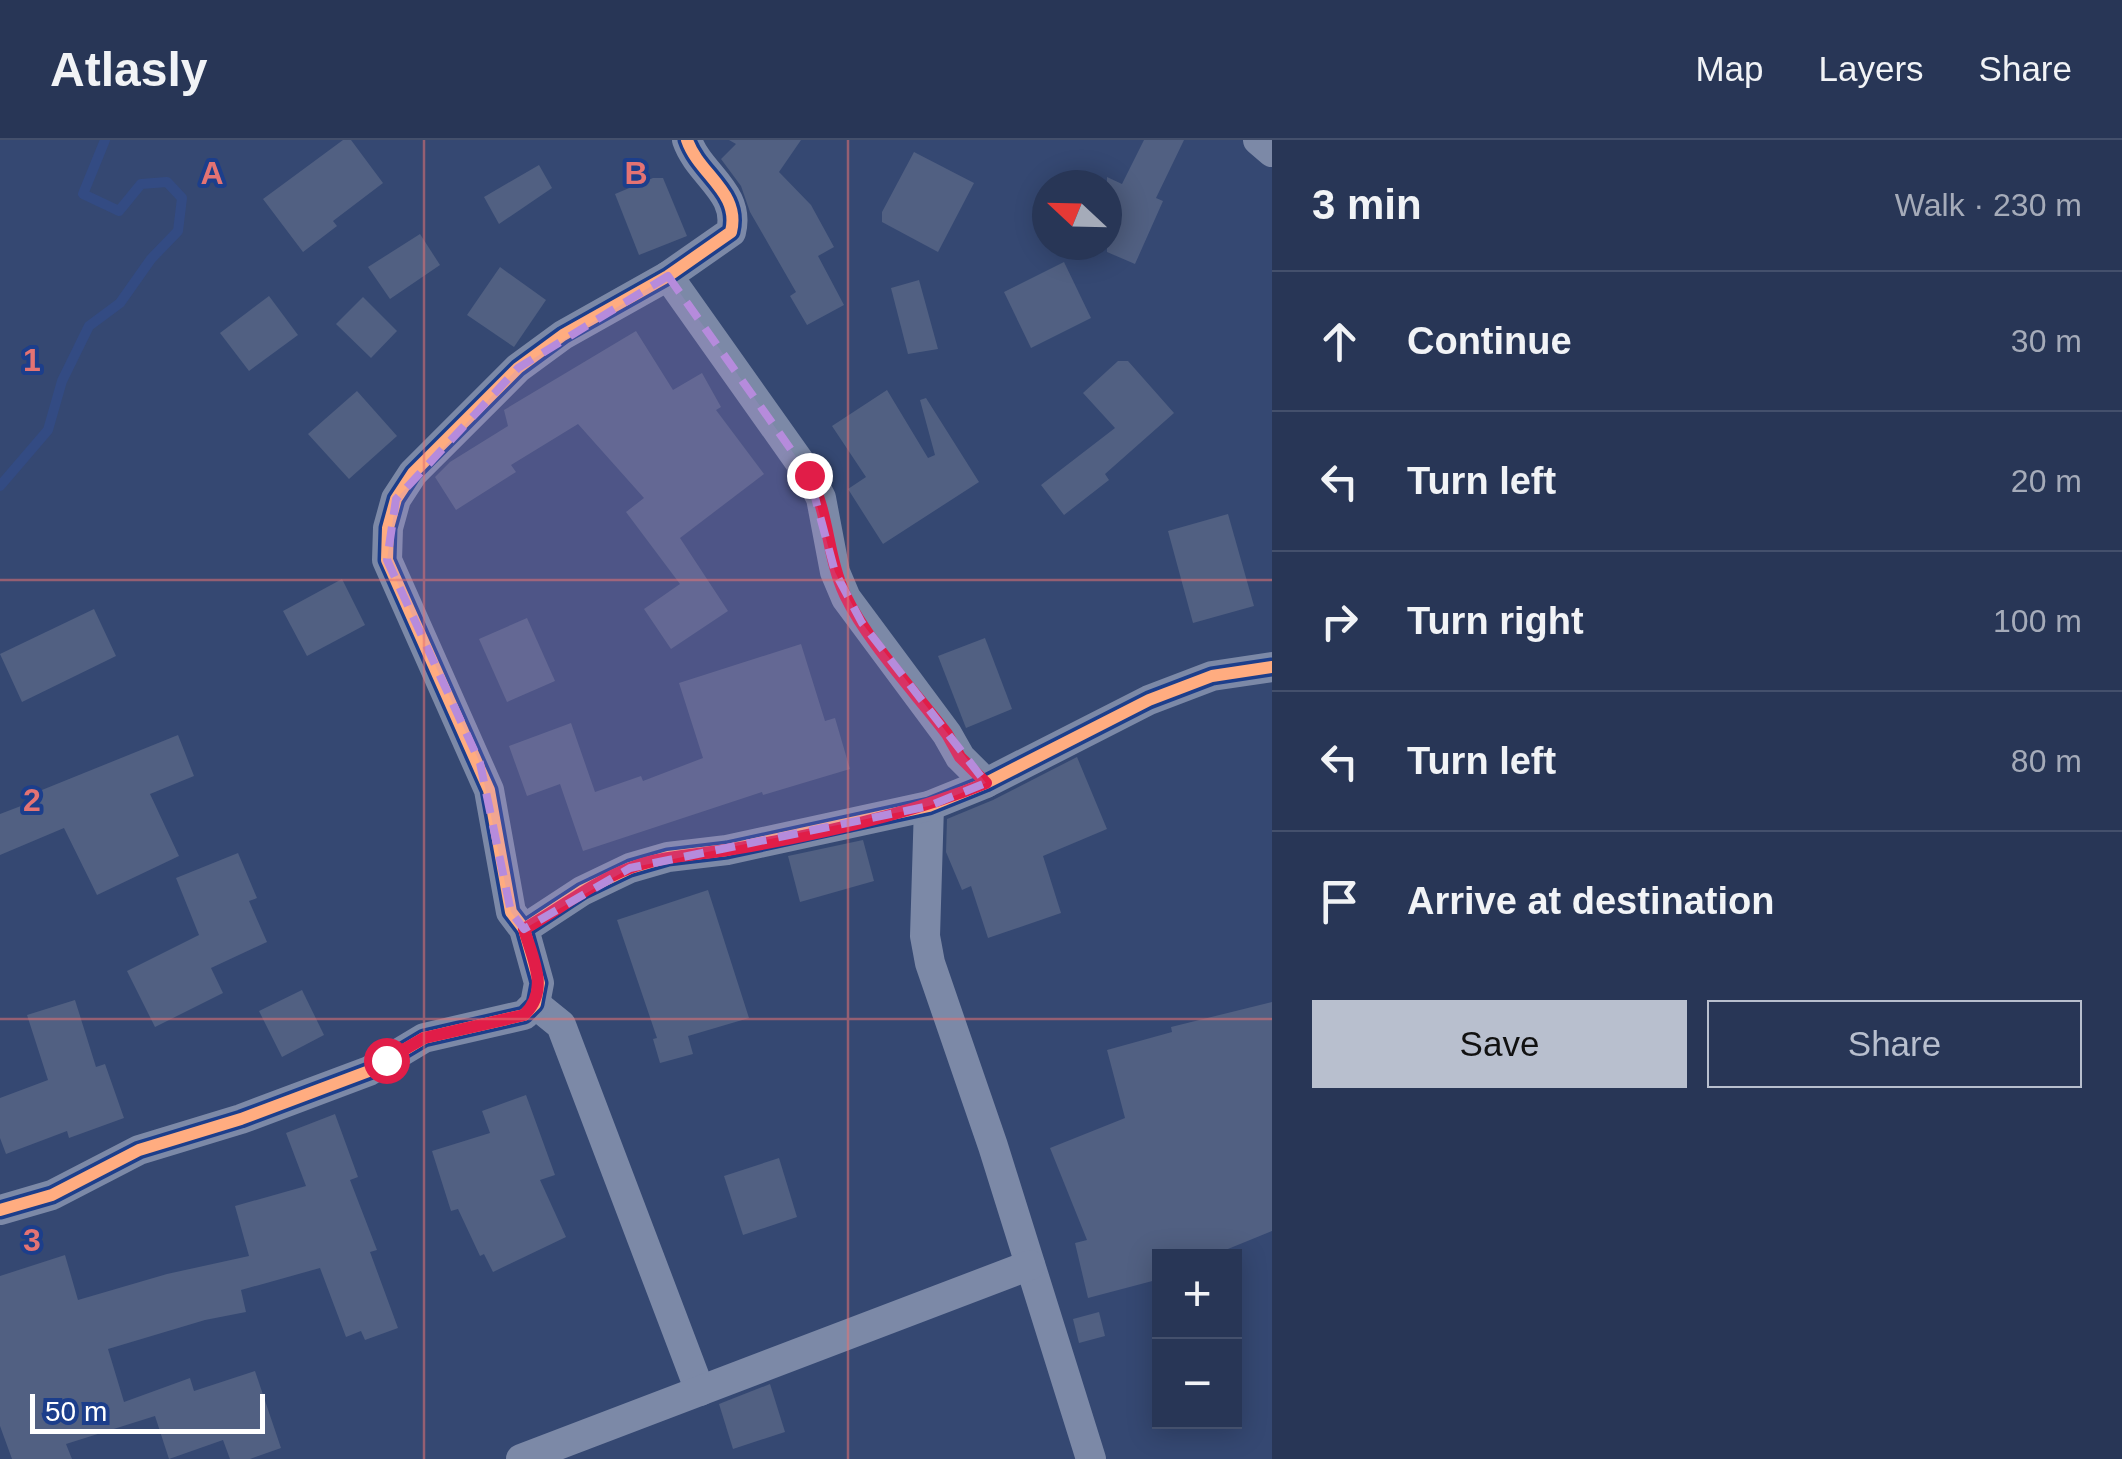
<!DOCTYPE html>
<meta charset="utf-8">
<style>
body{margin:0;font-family:Helvetica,sans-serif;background:#303e5c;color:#f1f3f6}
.controls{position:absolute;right:30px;bottom:30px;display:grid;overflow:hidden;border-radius:0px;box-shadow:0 5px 25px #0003}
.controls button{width:90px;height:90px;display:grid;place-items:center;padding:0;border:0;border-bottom:2px solid #44506c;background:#283656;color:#f1f3f6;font:50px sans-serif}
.compass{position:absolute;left:1032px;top:30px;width:90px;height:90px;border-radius:50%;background:#283656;box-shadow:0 5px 25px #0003;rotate:292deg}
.scale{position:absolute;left:30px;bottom:25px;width:235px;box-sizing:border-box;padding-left:10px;border:5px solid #fff;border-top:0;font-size:28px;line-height:35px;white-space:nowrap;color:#fff;-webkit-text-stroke:8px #1c3e8b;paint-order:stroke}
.stop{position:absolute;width:30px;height:30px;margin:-22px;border:8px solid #e11d48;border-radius:50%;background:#fff}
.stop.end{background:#e11d48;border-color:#fff;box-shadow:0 2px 10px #0008}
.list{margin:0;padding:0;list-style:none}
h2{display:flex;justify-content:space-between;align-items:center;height:130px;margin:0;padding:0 40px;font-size:42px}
h2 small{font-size:32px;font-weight:400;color:#a5abb9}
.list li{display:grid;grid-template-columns:65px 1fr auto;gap:30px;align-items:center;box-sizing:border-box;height:140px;padding:0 40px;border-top:2px solid #44506c}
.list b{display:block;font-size:38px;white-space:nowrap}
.list em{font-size:32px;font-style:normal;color:#a5abb9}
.actions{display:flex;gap:20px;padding:30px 40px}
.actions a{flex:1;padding:22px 0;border:2px solid #b8bfce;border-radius:0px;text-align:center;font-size:35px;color:#b8bfce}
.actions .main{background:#b8bfce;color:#111}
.icon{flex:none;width:55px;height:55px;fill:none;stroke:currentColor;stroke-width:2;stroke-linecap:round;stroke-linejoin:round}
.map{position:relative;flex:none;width:1272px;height:1319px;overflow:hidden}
header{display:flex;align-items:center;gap:60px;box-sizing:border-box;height:140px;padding:0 50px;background:#283656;border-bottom:2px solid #44506c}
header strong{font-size:48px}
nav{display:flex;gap:55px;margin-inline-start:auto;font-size:35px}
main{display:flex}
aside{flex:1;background:#283656}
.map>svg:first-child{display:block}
</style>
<header>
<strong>Atlasly</strong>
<nav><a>Map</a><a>Layers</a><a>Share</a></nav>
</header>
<main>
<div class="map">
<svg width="1272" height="1319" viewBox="0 0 1272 1319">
<rect width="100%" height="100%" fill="#354872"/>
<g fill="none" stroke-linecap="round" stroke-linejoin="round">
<path stroke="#334b83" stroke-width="10" d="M 0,346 L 48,290 L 62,241 L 89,186 L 120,163 L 151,119 L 178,91 L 182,58 L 167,42 L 141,44 L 119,71 L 83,54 L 105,0"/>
</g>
<g fill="#516082">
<path d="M 343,0 L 351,0 L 383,43 L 333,81 L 337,86 L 303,112 L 263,59 Z"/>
<path d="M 729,0 L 801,0 L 779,32 L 811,65 L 834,107 L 818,116 L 844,165 L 807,185 L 790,156 L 796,152 L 750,72 L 741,46 L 721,19 L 736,4 Z"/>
<path d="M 1144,0 L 1184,0 L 1156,58 L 1163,61 L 1135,124 L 1107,112 L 1107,37 L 1122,44 Z"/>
<path d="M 914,12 L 974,43 L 938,112 L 882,82 L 882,72 Z"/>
<path d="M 539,25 L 552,48 L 499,84 L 484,57 Z"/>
<path d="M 653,38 L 663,38 L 687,96 L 639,115 L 615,54 Z"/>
<path d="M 420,94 L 440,125 L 390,159 L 368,127 Z"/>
<path d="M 1064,122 L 1091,178 L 1031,208 L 1004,152 Z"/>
<path d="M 500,127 L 546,160 L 514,207 L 467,175 Z"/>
<path d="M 919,140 L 938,209 L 908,214 L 891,148 Z"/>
<path d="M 269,156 L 298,195 L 249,231 L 220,193 Z"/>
<path d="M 363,157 L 397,191 L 371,218 L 336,184 Z"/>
<path d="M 636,191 L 673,250 L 702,233 L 721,267 L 716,270 L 764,334 L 680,398 L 728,471 L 671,509 L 644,469 L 680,444 L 626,372 L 644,358 L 578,284 L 511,325 L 516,332 L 456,370 L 435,337 L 450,322 L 508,286 L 504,270 Z"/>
<path d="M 1118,221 L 1128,221 L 1174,273 L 1105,334 L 1109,340 L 1064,375 L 1041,345 L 1115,288 L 1083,253 Z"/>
<path d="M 887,250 L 928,318 L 935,315 L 920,260 L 926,258 L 979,342 L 883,404 L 848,349 L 866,337 L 832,286 Z"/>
<path d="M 357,251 L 397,296 L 349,339 L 308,294 Z"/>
<path d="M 1228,374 L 1254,466 L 1193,483 L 1168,391 Z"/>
<path d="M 342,439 L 365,485 L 307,516 L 283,471 Z"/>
<path d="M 94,469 L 116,516 L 22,562 L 0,514 Z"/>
<path d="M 527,478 L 555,541 L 507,562 L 479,499 Z"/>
<path d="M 985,498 L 1012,569 L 966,588 L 938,516 Z"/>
<path d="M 801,504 L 825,581 L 835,578 L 850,629 L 763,655 L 762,652 L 583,711 L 560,644 L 527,656 L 509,606 L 571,583 L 595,652 L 641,636 L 643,641 L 703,618 L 679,543 Z"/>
<path d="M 178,595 L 194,636 L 150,654 L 179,716 L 97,755 L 64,688 L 0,715 L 0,674 L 34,661 L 32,654 Z"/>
<path d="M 1077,617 L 1107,689 L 1043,716 L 1061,773 L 988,798 L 971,746 L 962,750 L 946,712 L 947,679 L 993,660 Z"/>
<path d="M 863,700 L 874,741 L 800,762 L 788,716 Z"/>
<path d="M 238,713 L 257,758 L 249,761 L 267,802 L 211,828 L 223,853 L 155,887 L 127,831 L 199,795 L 176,738 Z"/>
<path d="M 708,750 L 749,878 L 688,896 L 693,914 L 660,923 L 653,899 L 657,898 L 617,780 Z"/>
<path d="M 302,850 L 324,895 L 282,917 L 259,871 Z"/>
<path d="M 75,860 L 96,927 L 105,924 L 124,978 L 69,998 L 67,991 L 6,1014 L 0,998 L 0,958 L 48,940 L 27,875 Z"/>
<path d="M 1272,862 L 1272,1091 L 1223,1111 L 1224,1116 L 1160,1116 L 1160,1139 L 1088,1158 L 1075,1103 L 1087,1100 L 1050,1008 L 1125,978 L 1107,910 L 1172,892 L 1171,887 Z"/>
<path d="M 526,955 L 555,1035 L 540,1040 L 566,1097 L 493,1132 L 484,1114 L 480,1116 L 458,1069 L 451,1071 L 432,1011 L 490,993 L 482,971 Z"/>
<path d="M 335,974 L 358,1037 L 350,1040 L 377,1110 L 370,1112 L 398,1188 L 365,1200 L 361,1191 L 346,1197 L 320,1128 L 241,1150 L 246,1172 L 205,1180 L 108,1209 L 124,1262 L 190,1238 L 194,1251 L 255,1231 L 281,1308 L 250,1319 L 230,1319 L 223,1300 L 169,1319 L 155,1276 L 66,1304 L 72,1319 L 12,1319 L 0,1286 L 0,1136 L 65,1115 L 78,1160 L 167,1134 L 249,1116 L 235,1066 L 306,1046 L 286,993 Z"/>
<path d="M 779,1018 L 797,1077 L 743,1095 L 724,1036 Z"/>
<path d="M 1099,1172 L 1105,1196 L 1079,1203 L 1073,1179 Z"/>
<path d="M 770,1244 L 785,1292 L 733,1309 L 719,1264 Z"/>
</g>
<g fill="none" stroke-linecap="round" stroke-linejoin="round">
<g stroke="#7c89a7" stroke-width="30">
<path d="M 1258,0 L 1272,12"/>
<path d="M 668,136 L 809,335 L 821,358 L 835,432 L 846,458 L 947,594 L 960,617 L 986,643"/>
<path d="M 929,666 L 925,796 L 930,823 L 993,1006 L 1091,1319"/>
<path d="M 524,789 L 582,751 L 630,728 L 668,717 L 727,710 L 929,666 L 986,643 L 1149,560 L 1212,536 L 1272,527"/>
<path d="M 535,864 L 561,885 L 700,1251"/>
<path d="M 0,1070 L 52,1055 L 139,1010 L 241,979 L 369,931 L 424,898 L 524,875 L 535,864 L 539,843 L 524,789 L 511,772 L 489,650 L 387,420 L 388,388 L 396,359 L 413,333 L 518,228 L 563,195 L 668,136 L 731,92 C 741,52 699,35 687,0"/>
<path d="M 521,1319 L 1030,1125"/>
</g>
<g stroke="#1c3e8b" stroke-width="19">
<g id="cycleway">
<path d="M 524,789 L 582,751 L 630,728 L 668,717 L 727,710 L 929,666 L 986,643 L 1149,560 L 1212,536 L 1272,527"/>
<path d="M 0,1070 L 52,1055 L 139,1010 L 241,979 L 369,931 L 424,898 L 524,875 L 535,864 L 539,843 L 524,789 L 511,772 L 489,650 L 387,420 L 388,388 L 396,359 L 413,333 L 518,228 L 563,195 L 668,136 L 731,92 C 741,52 699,35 687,0"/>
</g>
</g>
<use href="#cycleway" stroke="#ffac80" stroke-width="12"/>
</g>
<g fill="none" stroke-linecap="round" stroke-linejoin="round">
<path stroke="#e11d48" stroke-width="12" d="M 386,920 L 424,898 L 524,875 C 550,850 533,820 524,789 C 560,769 591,743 630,728 C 662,716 694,715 727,710 C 812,696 907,675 986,643 L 960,617 L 947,594 C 915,552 867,501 845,455 C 827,416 829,373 809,335"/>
</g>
<path fill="#b68bdc" fill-opacity="0.2" stroke="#b68bdc" stroke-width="8" stroke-dasharray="20 12" stroke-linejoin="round" d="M 668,136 L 809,335 L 835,432 L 862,483 L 986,643 L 929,666 L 630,728 L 524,789 L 511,772 L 480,623 L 387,420 L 396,359 L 518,228 Z"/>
<path fill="none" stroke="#e47373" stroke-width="2.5" stroke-opacity="0.55" d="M 424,0 L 424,1319M 848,0 L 848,1319M 0,440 L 1272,440M 0,879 L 1272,879"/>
<g font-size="32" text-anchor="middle" font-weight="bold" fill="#e47373" stroke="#1c3e8b" stroke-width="8" stroke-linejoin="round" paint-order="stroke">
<text x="212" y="44">A</text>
<text x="636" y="44">B</text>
<text x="32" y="231">1</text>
<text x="32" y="671">2</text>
<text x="32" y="1111">3</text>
</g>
</svg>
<div class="controls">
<button>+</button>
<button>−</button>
</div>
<svg class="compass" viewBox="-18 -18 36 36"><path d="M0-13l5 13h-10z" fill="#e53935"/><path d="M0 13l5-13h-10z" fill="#a5abb9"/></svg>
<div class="scale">50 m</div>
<div class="stop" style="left:386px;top:920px"></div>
<div class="stop end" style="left:809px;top:335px"></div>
</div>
<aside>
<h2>3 min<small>Walk · 230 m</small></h2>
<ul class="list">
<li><svg class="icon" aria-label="ahead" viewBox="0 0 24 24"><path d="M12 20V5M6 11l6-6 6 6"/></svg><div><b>Continue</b></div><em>30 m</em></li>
<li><svg class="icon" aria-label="left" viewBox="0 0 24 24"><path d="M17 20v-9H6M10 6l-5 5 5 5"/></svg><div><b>Turn left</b></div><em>20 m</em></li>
<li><svg class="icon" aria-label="right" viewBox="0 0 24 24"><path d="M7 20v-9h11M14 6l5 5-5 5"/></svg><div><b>Turn right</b></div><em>100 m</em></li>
<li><svg class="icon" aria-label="left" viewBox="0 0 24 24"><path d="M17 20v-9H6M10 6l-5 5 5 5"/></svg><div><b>Turn left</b></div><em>80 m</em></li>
<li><svg class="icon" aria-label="arrive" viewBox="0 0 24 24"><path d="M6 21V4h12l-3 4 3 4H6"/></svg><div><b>Arrive at destination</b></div></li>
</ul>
<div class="actions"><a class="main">Save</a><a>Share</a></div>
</aside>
</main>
